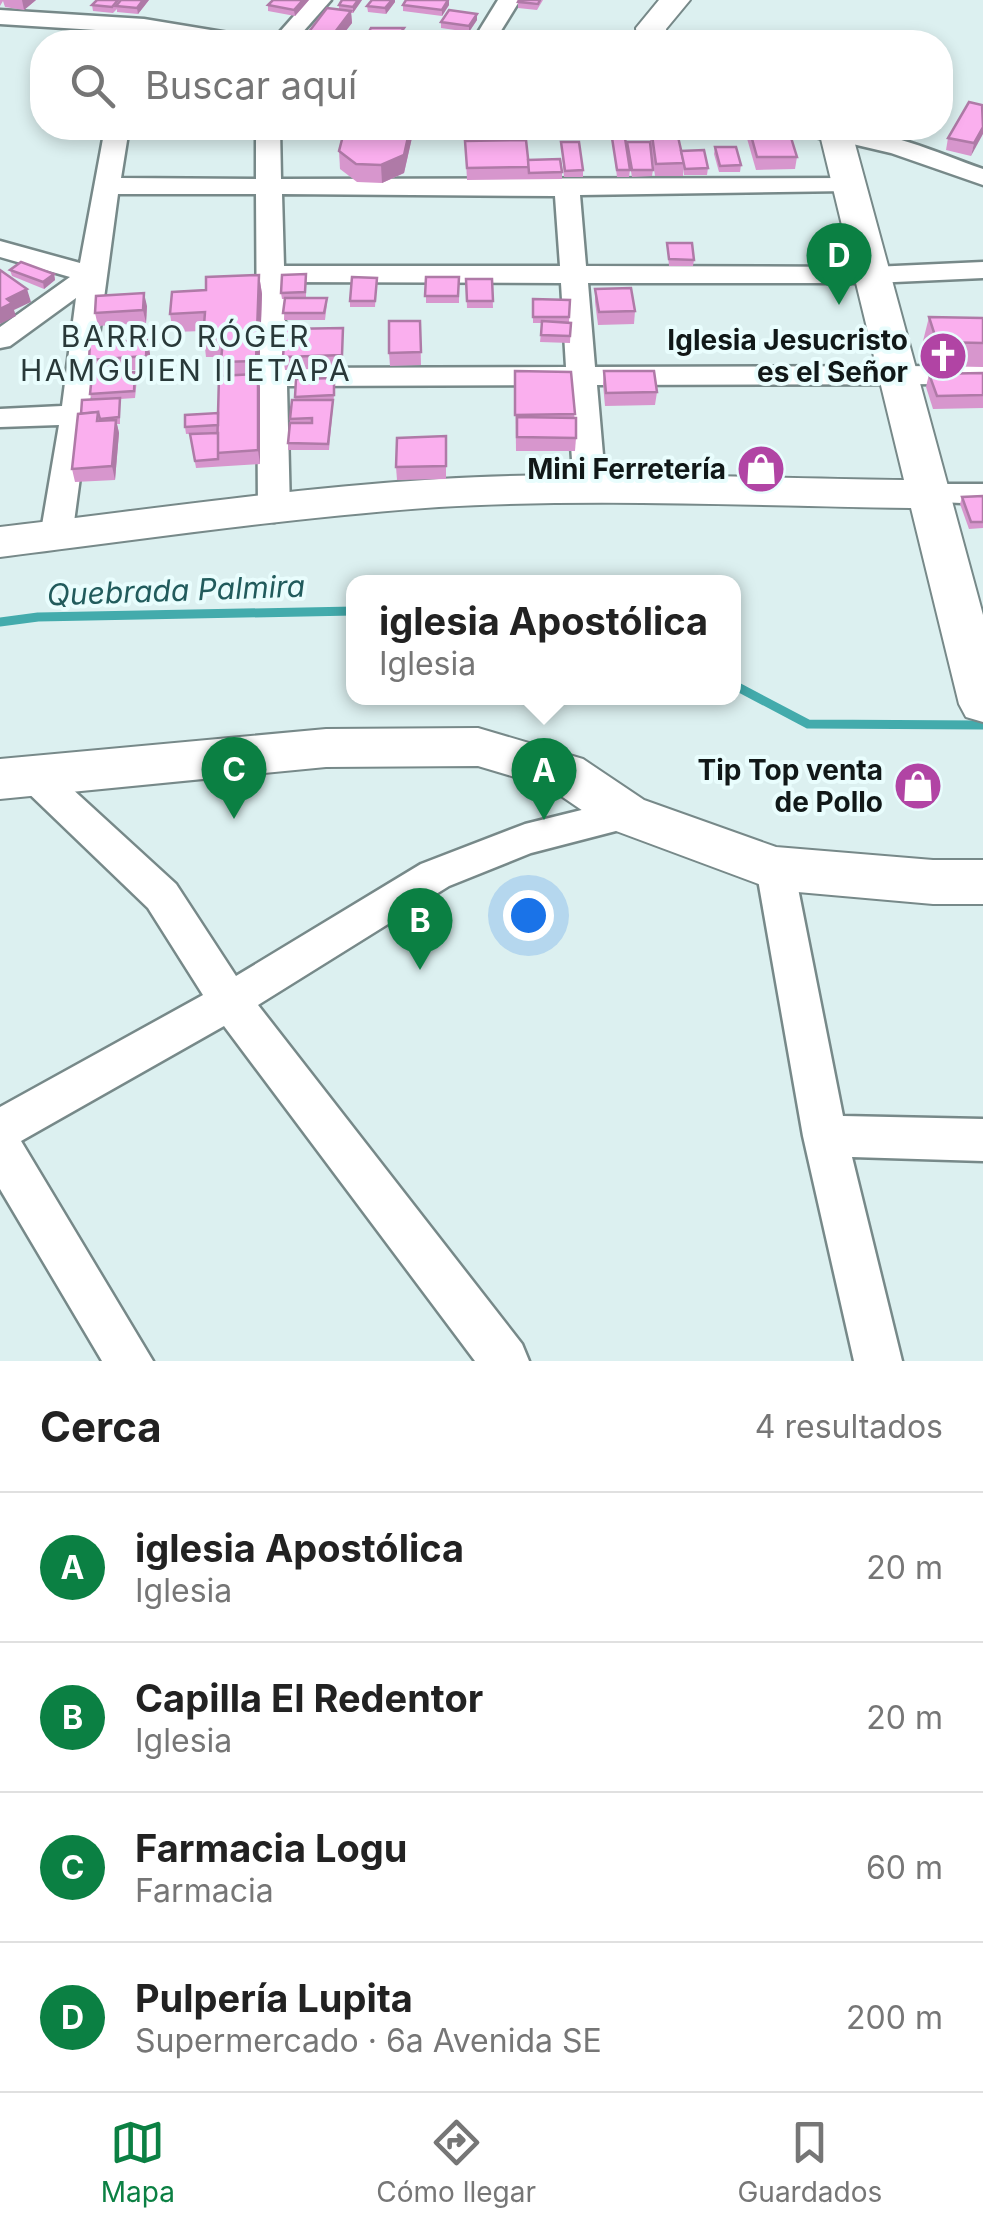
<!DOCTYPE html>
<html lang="es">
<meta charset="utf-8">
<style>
body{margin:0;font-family:Inter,sans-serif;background:#f2f2f2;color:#222}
.you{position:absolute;left:528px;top:915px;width:35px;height:35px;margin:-25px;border:8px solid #fff;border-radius:50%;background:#1a73e8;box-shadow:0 0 0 15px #1a73e833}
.badge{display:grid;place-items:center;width:65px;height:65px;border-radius:50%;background:#0b8043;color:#fff;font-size:32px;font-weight:700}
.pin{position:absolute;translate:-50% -82px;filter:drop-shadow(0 2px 5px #0008)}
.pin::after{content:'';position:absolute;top:52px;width:35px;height:30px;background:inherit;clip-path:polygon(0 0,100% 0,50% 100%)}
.popup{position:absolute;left:346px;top:575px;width:395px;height:130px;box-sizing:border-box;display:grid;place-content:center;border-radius:20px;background:#fff;filter:drop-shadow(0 2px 8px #0005);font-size:32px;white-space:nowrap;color:#767676}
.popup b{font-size:38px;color:#222}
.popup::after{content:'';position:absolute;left:50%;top:100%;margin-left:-20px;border:20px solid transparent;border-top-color:#fff}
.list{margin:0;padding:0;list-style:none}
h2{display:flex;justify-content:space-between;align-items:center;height:130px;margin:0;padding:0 40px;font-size:42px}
h2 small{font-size:32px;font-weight:400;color:#767676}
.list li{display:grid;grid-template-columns:65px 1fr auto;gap:30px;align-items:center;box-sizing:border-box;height:150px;padding:0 40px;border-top:2px solid #e0e0e0}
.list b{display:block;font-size:38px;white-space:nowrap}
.list p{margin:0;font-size:32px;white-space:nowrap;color:#767676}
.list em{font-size:32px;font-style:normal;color:#767676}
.icon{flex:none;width:55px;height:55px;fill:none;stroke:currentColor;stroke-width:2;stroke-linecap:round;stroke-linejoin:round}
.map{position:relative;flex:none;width:983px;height:1361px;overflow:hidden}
.search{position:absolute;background:#fff;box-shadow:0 5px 15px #0003;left:30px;right:30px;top:30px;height:110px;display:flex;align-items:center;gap:25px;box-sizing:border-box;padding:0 35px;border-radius:40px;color:#767676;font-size:38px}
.sheet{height:730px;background:#fff}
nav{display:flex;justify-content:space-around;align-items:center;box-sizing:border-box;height:140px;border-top:2px solid #e0e0e0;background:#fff;font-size:28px;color:#767676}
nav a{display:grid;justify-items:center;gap:5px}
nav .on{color:#0b8043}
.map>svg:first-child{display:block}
</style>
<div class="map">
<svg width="983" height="1361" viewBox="0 0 983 1361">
<rect width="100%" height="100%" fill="#dcf0f0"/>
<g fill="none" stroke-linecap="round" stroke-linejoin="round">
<g stroke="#43abac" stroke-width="9">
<path d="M 0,622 L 38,617 L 354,611"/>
<path d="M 734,685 L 808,724 L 983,725"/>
</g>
<g stroke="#778989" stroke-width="5">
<g id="street">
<path d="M 308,0 L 331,0 L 294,42 L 271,42 Z"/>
<path d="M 498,0 L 520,0 L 494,42 L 472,42 Z"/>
<path d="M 0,10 L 144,19 L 241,35 L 252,42 L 204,42 L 144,33 L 0,24 Z"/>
<path d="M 105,128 L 129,128 L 121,178 L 256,179 L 256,128 L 280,128 L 281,179 L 857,178 L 861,183 L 857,188 L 848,191 L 580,195 L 586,266 L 873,267 L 983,262 L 983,278 L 873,283 L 588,283 L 595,367 L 983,366 L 983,384 L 597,385 L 606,490 L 601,497 L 590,500 L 579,497 L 574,490 L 567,385 L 287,386 L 290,511 L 285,519 L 274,522 L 263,519 L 258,511 L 256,194 L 118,194 L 72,537 L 67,545 L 56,548 L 45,545 L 40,537 L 59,425 L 0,427 L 0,409 L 62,406 L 76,298 L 10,346 L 0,348 L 0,327 L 70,277 L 0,257 L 0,241 L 80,263 ZM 282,194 L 555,196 L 560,266 L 284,266 ZM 284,282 L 561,283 L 566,367 L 286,368 Z"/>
<path d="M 827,128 C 879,126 935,152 983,169 L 983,185 L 891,153 L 827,138 L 824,133 Z"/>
<path d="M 929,484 L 983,484 L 983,504 L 918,501 L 913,494 L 918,487 Z"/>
<path d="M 32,760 L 45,764 L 176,884 L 236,976 L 421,864 L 525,824 L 626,799 L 639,803 L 645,814 L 639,825 L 531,853 L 449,886 L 258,1005 L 522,1344 L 529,1361 L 475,1361 L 224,1026 L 21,1141 L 153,1361 L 102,1361 L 0,1189 L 0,1107 L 203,995 L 148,908 L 19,784 L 14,774 L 19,764 Z"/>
<path d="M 775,852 L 789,857 L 794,868 L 843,1116 L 983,1119 L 983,1161 L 852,1157 L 902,1361 L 854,1361 L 803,1136 L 756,868 L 761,857 Z"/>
</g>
</g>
<g stroke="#778989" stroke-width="4">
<g id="secondary">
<path d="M 659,0 L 690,0 L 666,29 L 667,42 L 637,42 L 636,28 Z"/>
<path d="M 803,128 L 849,128 L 852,133 L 983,615 L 983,722 L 966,717 L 959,704 L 911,508 C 754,506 596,498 439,507 C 292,517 146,539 0,557 L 0,527 C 146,510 292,488 439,479 C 594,470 750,478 904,480 L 821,139 L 807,135 Z"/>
<path d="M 478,728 L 583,759 L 644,800 L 776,847 L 933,860 L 983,860 L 983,904 L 933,904 L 775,890 L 608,828 L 548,787 L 478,766 L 326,767 L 0,799 L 0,759 L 326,729 Z"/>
</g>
</g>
<use href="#street" fill="#fff" fill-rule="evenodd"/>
<use href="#secondary" fill="#fff" fill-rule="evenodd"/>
</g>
<g fill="#d796cd">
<path d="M 0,0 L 36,0 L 24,10 L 5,7 L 3,1 L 0,6 Z"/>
<path d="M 149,0 L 138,14 L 117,12 L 117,9 L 113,13 L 93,11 L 92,5 Z"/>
<path d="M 309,0 L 295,16 L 268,11 L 268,5 Z"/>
<path d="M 362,0 L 353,13 L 351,13 L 352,23 L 337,42 L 309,42 L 308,33 L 339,9 L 339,5 Z"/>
<path d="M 372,0 L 395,0 L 395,2 L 386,14 L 368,12 L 367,6 Z"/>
<path d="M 543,0 L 537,10 L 518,8 L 518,2 Z"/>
<path d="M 403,5 L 449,5 L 442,16 L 403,11 Z"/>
<path d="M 477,20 L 469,32 L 441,28 L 441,22 Z"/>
<path d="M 982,112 L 971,156 L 946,150 L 948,138 Z"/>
<path d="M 345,128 L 414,128 L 404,173 L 382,183 L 357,182 L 340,169 L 339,151 Z"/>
<path d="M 651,128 L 681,151 L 708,168 L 707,175 L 684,175 L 683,169 L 683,176 L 655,176 L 650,140 Z"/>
<path d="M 744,128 L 788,128 L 797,157 L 795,169 L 756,170 Z"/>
<path d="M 612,138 L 630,170 L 629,177 L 617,177 Z"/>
<path d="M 465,141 L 528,160 L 562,172 L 562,179 L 467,180 Z"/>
<path d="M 561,142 L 583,170 L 583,177 L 564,177 Z"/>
<path d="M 627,142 L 653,170 L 652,176 L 632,177 L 627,149 Z"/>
<path d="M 715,147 L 741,165 L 740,172 L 719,172 L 714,154 Z"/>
<path d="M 667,243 L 694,260 L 693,266 L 669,266 Z"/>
<path d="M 10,270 L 54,274 L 55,280 L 44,289 L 12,276 Z"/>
<path d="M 306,274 L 306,298 L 327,304 L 325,320 L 284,320 L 285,299 L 282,299 L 281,293 Z"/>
<path d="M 259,275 L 262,294 L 259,379 L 260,464 L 196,468 L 190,434 L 218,432 L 186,434 L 185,427 L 218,413 L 223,376 L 221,357 L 206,357 L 203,331 L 173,332 L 170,314 L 206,290 Z"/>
<rect x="426" y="277" width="33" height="26"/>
<path d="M 377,278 L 375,307 L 350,307 L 350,301 Z"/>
<path d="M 466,279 L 492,279 L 493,308 L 467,308 Z"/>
<path d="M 595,289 L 635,311 L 634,324 L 598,325 L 595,302 Z"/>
<path d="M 533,299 L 570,300 L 569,323 L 571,323 L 570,343 L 540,342 L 542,323 L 533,323 Z"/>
<path d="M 147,306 L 146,323 L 98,326 L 95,313 Z"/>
<path d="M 929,317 L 983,318 L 983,367 L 931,366 L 923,341 Z"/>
<path d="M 420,321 L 421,365 L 390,366 L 389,353 Z"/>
<path d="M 343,328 L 343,368 L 285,370 L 283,357 Z"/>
<path d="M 150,353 L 149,369 L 92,373 L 89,360 Z"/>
<path d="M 515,371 L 571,372 L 576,438 L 575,451 L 516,451 Z"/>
<path d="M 604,371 L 657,392 L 655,405 L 605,406 L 603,384 Z"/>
<path d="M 135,372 L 137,379 L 135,398 L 120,399 L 120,424 L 117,424 L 119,433 L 115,480 L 75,482 L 72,469 L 81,414 L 92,400 L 90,394 Z"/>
<path d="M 983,373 L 983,408 L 933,409 L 926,387 L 929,374 Z"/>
<path d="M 335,384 L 329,450 L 288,450 L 290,419 L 295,397 Z"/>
<path d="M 446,436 L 446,479 L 397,480 L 396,467 Z"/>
<path d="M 983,496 L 983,528 L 969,529 L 960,504 L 962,497 Z"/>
</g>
<g fill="#af7aa7">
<path d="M 22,0 L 36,0 L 24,10 Z"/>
<path d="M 143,0 L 149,0 L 138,14 L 137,8 Z"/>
<path d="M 303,0 L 309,0 L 295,16 L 294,10 Z"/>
<path d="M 358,0 L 362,0 L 353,13 L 353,7 Z"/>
<path d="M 392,0 L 395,0 L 395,2 L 386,14 L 385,8 Z"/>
<path d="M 449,0 L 449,5 L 442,16 L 442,10 Z"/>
<path d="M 351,11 L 352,23 L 337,42 L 332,42 L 332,36 Z"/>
<path d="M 477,14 L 477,20 L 469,32 L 469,26 Z"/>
<path d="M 404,28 L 404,34 L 398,42 L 394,42 Z"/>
<path d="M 983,127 L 983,134 L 971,156 L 974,143 Z"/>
<path d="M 410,128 L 414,128 L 414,129 L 404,173 L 382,183 L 381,165 Z"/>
<path d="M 54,274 L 55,280 L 44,289 L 43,282 Z"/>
<path d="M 259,275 L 262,294 L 259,379 L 256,361 Z"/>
<path d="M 27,289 L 31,302 L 14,310 L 16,316 L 0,324 L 0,309 L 7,299 Z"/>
<path d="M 144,293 L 147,306 L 146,323 L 143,310 Z"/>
<path d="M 147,340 L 150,353 L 149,369 L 146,356 Z"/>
<path d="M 258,374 L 260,387 L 260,464 L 258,450 Z"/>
<path d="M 116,420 L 119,433 L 115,480 L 112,466 Z"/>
</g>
<g fill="#faafee" stroke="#af7aa7" stroke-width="2.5">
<path d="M 97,0 L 118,0 L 112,7 L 92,5 Z"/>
<path d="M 121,0 L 143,0 L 137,8 L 116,6 Z"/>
<path d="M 273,0 L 303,0 L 294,10 L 268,5 Z"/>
<path d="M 342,0 L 358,0 L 353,7 L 339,5 Z"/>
<path d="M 372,0 L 392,0 L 385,8 L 367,6 Z"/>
<path d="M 406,0 L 448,0 L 442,10 L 403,5 Z"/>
<path d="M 519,0 L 540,0 L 538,4 L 518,2 Z"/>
<path d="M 327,8 L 351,11 L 332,36 L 308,33 Z"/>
<path d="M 449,10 L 477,14 L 469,26 L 441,22 Z"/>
<path d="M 371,28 L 404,28 L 394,42 L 363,42 Z"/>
<path d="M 641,32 L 644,42 L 615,42 L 614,40 L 620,40 L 618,33 Z"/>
<path d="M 439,34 L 461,37 L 458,42 L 435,42 Z"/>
<path d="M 969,102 L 982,105 L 983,127 L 974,143 L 948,138 Z"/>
<path d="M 345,128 L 410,128 L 404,155 L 381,165 L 356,164 L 339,151 Z"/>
<path d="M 651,128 L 676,128 L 684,163 L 656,164 Z"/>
<path d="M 749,128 L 788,128 L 797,157 L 757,157 Z"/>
<path d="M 612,138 L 625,138 L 630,170 L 617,170 Z"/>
<path d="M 526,140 L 529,167 L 467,168 L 465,141 Z"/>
<path d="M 561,142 L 579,142 L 583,170 L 565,171 Z"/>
<path d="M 627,142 L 650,142 L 653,170 L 632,170 Z"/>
<path d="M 715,147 L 736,147 L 741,165 L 720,166 Z"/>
<path d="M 704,150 L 708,168 L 685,169 L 681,151 Z"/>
<path d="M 560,159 L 562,172 L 529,173 L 528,160 Z"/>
<path d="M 667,243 L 692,243 L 694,260 L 669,259 Z"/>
<path d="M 21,262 L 54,274 L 43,282 L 10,270 Z"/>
<path d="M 0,270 L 27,289 L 7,299 L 12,303 L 0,309 Z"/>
<path d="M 306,274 L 305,292 L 281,293 L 282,275 Z"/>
<path d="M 259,275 L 256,361 L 221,362 L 223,338 L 203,339 L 205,312 L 170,314 L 172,292 L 206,290 L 206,277 Z"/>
<path d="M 352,277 L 377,278 L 375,301 L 350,301 Z"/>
<path d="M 426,277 L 459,277 L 458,296 L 425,296 Z"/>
<path d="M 466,279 L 492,279 L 493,301 L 467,301 Z"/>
<path d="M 631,288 L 635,311 L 599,312 L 595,289 Z"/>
<path d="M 144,293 L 143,310 L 95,313 L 96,296 Z"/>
<path d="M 285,298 L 327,298 L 324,313 L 283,313 Z"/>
<path d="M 533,299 L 570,300 L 569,317 L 533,317 Z"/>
<path d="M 929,317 L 983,318 L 983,343 L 937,342 Z"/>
<path d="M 389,321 L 420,321 L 421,352 L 389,353 Z"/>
<path d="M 542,321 L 571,323 L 570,336 L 541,335 Z"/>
<path d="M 343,328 L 342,355 L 283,357 L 285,329 Z"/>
<path d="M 147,340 L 146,356 L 89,360 L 90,343 Z"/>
<path d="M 515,371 L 571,372 L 575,414 L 515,415 Z"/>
<path d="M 604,371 L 654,371 L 657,392 L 606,393 Z"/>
<path d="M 135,372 L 134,391 L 90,394 L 92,375 Z"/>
<path d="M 983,373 L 983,395 L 937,396 L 929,374 Z"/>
<path d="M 258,374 L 258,450 L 217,453 L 219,376 Z"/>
<path d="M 334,378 L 334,395 L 295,397 L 296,379 Z"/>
<path d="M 120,398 L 119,417 L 100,419 L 98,412 L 81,414 L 82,400 Z"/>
<path d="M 292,400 L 333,400 L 328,444 L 288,443 L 290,423 L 312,423 L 312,418 L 290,419 Z"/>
<path d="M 98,412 L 97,421 L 116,420 L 112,466 L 72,469 L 78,414 Z"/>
<path d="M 218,413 L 218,425 L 185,427 L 185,415 Z"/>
<path d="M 517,417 L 576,418 L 576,438 L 517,437 Z"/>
<path d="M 218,433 L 218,459 L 195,461 L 190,434 Z"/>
<path d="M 446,436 L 446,466 L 396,467 L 397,438 Z"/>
<path d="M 983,496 L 983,522 L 971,522 L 962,497 Z"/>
</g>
<defs>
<g id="church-disc" transform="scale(2.5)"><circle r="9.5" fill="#b144a4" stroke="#e9fdfd"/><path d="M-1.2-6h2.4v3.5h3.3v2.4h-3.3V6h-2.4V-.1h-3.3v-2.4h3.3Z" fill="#fff"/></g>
<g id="shop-disc" transform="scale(2.5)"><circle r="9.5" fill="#b144a4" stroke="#e9fdfd"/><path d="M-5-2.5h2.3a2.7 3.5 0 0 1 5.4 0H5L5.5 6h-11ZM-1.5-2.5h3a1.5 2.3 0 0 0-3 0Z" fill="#fff"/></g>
</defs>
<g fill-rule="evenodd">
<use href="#church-disc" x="943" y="356"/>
<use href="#shop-disc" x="761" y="469"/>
<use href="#shop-disc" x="918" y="786"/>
</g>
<g text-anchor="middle" stroke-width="8" stroke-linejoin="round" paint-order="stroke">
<g font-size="28" font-weight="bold" fill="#111818" stroke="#e9fdfd" text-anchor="end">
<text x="908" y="350">Iglesia Jesucristo<tspan x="908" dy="32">es el Señor</tspan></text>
<text x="726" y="479">Mini Ferretería</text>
<text x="883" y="780">Tip Top venta<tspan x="883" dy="32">de Pollo</tspan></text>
</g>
<g font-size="30" letter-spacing="2.5" fill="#293939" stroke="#e9fdfd">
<text x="186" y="347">BARRIO RÓGER<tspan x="186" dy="34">HAMGUIEN II ETAPA</tspan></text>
</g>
<g font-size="30" font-style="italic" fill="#215b5c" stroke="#e9fdfd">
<text transform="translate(176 591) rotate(-2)" y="10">Quebrada Palmira</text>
</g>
</g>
</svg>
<div class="you"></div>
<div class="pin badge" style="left:544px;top:820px">A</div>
<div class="popup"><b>iglesia Apostólica</b>Iglesia</div>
<div class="pin badge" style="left:420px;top:970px">B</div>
<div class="pin badge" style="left:234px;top:819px">C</div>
<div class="pin badge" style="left:839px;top:305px">D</div>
<div class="search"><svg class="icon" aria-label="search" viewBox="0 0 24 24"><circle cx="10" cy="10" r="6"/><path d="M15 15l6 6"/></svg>Buscar aquí</div>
</div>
<section class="sheet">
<h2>Cerca<small>4 resultados</small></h2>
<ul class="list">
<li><span class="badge">A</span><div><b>iglesia Apostólica</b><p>Iglesia</p></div><em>20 m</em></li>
<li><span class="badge">B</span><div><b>Capilla El Redentor</b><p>Iglesia</p></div><em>20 m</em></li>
<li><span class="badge">C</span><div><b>Farmacia Logu</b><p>Farmacia</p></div><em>60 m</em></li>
<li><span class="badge">D</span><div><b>Pulpería Lupita</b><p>Supermercado · 6a Avenida SE</p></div><em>200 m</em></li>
</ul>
</section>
<nav>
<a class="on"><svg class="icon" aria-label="map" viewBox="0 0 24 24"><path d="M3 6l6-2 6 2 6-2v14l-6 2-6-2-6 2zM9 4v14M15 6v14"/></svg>Mapa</a>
<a><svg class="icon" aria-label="directions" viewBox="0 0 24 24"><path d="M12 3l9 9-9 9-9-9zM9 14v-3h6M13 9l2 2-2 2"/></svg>Cómo llegar</a>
<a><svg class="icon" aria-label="saved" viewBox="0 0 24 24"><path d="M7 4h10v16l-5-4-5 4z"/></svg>Guardados</a>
</nav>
